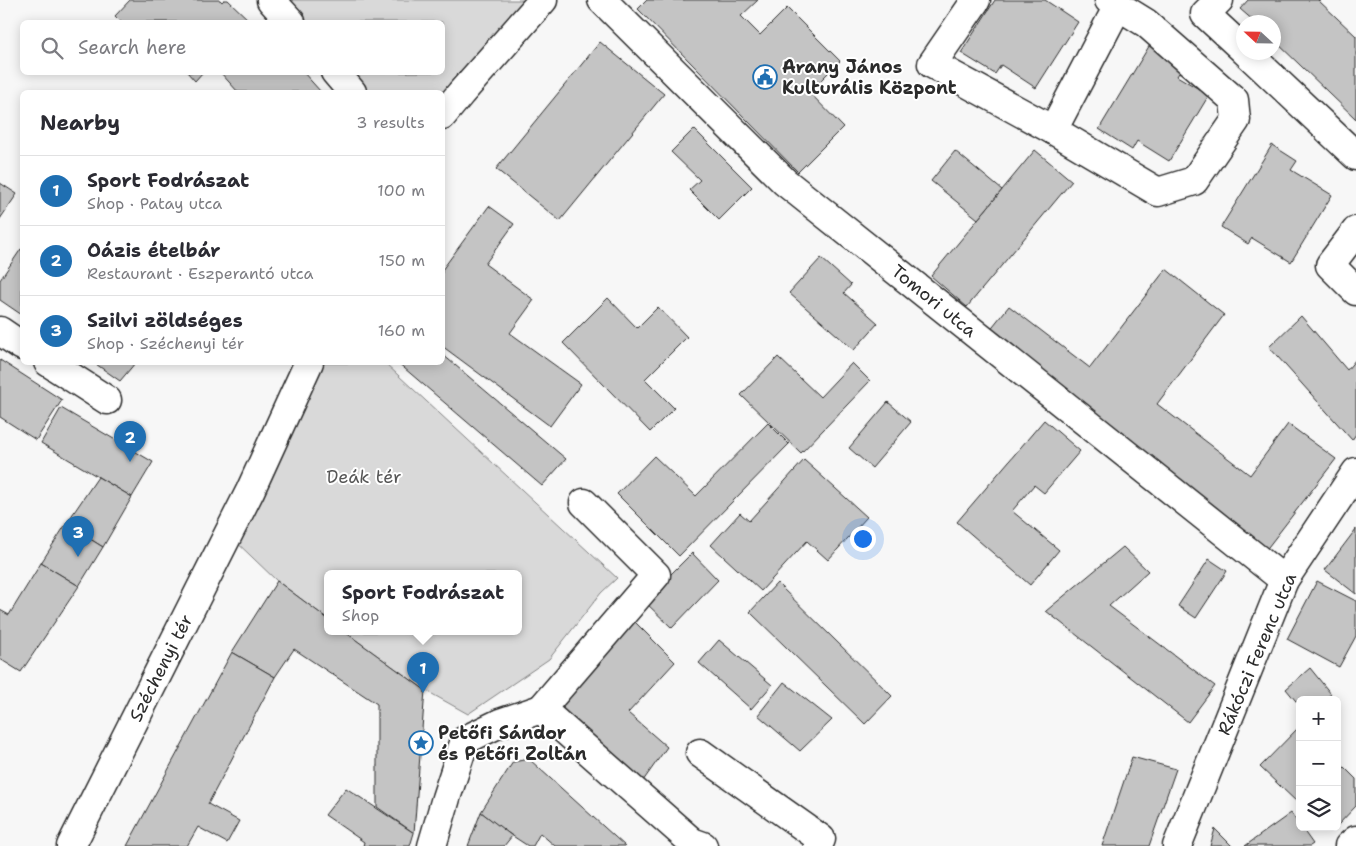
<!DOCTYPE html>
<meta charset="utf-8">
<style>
body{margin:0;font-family:"Shantell Sans",sans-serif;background:#f2f2f3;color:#2b2b33}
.controls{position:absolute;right:15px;bottom:15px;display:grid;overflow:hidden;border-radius:8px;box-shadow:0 2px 12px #0003}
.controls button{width:45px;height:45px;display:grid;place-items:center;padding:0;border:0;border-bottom:1px solid #e1e1e2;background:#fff;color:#2b2b33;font:25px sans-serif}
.compass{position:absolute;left:1236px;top:15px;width:45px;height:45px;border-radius:50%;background:#fff;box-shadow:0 2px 12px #0003;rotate:292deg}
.you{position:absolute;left:862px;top:538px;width:18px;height:18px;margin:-12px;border:4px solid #fff;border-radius:50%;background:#1a73e8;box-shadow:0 0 0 8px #1a73e833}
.badge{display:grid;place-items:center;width:32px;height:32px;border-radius:50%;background:#1f6fb2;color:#fff;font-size:16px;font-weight:700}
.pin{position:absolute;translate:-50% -41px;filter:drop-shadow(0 1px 2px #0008)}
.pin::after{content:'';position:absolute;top:26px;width:18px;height:15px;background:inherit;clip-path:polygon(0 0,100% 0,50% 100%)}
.popup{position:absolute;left:324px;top:570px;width:198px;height:65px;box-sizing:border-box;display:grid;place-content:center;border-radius:8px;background:#fff;filter:drop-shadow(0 1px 4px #0005);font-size:16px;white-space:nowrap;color:#7c7c81}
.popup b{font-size:19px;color:#2b2b33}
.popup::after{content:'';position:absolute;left:50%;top:100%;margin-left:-10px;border:10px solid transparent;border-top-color:#fff}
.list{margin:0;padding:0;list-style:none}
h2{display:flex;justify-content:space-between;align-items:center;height:65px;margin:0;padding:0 20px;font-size:21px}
h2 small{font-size:16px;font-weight:400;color:#7c7c81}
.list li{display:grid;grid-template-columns:32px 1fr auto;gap:15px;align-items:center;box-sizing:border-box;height:70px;padding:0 20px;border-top:1px solid #e1e1e2}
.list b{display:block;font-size:19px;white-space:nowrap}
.list p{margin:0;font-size:16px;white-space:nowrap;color:#7c7c81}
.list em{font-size:16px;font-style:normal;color:#7c7c81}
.icon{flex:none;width:28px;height:28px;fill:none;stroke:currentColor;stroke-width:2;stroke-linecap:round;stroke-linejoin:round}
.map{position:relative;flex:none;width:1356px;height:846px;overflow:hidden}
.search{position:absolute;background:#fff;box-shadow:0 2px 12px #0003;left:20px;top:20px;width:425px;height:55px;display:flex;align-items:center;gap:12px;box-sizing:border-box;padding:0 18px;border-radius:8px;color:#7c7c81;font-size:19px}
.panel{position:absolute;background:#fff;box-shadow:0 2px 12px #0003;left:20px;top:90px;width:425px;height:275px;border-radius:8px}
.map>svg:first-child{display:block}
</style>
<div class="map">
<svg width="1356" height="846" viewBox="0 0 1356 846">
<rect width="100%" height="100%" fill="#f7f7f7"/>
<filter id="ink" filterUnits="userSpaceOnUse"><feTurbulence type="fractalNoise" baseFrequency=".02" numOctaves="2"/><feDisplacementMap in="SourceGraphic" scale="10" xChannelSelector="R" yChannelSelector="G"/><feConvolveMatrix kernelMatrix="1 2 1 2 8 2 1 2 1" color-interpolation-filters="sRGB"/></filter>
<g filter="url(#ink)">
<g fill="#d9d9d9" stroke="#828282">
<path d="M 271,0 L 543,0 L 443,116 L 442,92 L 352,92 L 335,73 L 442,72 L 442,22 L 291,22 Z"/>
<path d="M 309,363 L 385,363 L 617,578 L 601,593 L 549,659 L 468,714 L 425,690 L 345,632 L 518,632 L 518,574 L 328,574 L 328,619 L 277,581 L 228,534 Z"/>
</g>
<g fill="#c4c4c4" stroke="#2b2b2b">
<path d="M 130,0 L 220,0 L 222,2 L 224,0 L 228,0 L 251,22 L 121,22 L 115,16 Z"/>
<path d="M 647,0 L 758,0 L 741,16 L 760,35 L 787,8 L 840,61 L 809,92 L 843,127 L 798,172 L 638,9 Z"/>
<path d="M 995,0 L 1045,0 L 1078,22 L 1036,88 L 1001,65 L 995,74 L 961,53 Z"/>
<path d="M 1248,0 L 1318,0 L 1356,36 L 1356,119 L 1274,40 L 1274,22 L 1255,22 L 1240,9 Z"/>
<path d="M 600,42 L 664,94 L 560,221 L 496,169 Z"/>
<path d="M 1151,43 L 1185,64 L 1177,76 L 1209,95 L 1169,161 L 1137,141 L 1132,150 L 1099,129 Z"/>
<path d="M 187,72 L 203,72 L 195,81 Z"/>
<path d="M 220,72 L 303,72 L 321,92 L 238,92 Z"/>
<path d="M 694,129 L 752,187 L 719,220 L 689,190 L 700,180 L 671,152 Z"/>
<path d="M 1272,145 L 1297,161 L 1291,170 L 1332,195 L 1291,262 L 1252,238 L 1248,244 L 1221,227 Z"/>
<path d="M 1035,150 L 1072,181 L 967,307 L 931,276 Z"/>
<path d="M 955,151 L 1002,190 L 978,219 L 931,181 Z"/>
<path d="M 0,183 L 17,194 L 0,219 Z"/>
<path d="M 489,206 L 514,224 L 485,264 L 534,300 L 510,333 L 581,384 L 550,426 L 442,346 L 442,270 Z"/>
<path d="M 21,249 L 22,249 L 22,315 L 0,300 L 0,280 Z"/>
<path d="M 821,258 L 851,285 L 844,293 L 878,323 L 854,350 L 789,293 Z"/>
<path d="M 1166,269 L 1224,315 L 1157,404 L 1250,475 L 1288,424 L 1336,459 L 1265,551 L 985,336 L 1009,306 L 1090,368 Z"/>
<path d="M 608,298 L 637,328 L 658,307 L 687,337 L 645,379 L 674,408 L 650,432 L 563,343 Z"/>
<path d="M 1301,316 L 1347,370 L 1356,359 L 1356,434 L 1352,440 L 1269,347 Z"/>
<path d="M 442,354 L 566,459 L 542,486 L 397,362 L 442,362 Z"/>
<path d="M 778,357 L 820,397 L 852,363 L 870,381 L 801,453 L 741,395 Z"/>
<path d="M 0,360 L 62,400 L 36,440 L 0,417 Z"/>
<path d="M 93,362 L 136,362 L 120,381 Z"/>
<path d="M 888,402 L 911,422 L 872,468 L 849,448 Z"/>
<path d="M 61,408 L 153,462 L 132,497 L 41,443 Z"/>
<path d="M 1044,420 L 1080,451 L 1044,493 L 1034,485 L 1012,511 L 1059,550 L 1030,585 L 957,522 Z"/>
<path d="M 768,423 L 789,444 L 679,556 L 617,494 L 654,456 L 696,496 Z"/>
<path d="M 804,460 L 867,517 L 828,560 L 807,541 L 761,591 L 711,545 L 740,513 L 749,521 Z"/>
<path d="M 98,477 L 132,497 L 103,547 L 66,524 Z"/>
<path d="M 66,524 L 103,547 L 79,586 L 41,563 Z"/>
<path d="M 1356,529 L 1356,594 L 1325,570 Z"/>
<path d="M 1123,547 L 1148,571 L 1109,606 L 1215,686 L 1188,722 L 1046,611 Z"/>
<path d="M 692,553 L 718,580 L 672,628 L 644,601 Z"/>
<path d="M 1209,559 L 1227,571 L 1196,618 L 1178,606 Z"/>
<path d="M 41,563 L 79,586 L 21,672 L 0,659 L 0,610 L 9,615 Z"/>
<path d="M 277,581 L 328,619 L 328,632 L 345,632 L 425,690 L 414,833 L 377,807 L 377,704 L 294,649 L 275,677 L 232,652 Z"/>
<path d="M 1317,581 L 1356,601 L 1356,636 L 1339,667 L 1287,639 Z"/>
<path d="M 777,583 L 892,696 L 865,724 L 750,612 Z"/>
<path d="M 634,621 L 675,662 L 628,713 L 667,747 L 638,788 L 559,721 L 567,696 Z"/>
<path d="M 719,640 L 772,685 L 751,709 L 699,663 Z"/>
<path d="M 232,652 L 275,677 L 208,804 L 239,821 L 227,843 L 198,827 L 187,846 L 127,846 Z"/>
<path d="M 1310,668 L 1331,694 L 1324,700 L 1300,700 L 1300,706 L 1286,689 Z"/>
<path d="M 784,682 L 832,720 L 800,751 L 758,715 Z"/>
<path d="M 1300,726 L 1300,803 L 1299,804 L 1260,767 Z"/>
<path d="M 1132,757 L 1176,769 L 1149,846 L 1102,846 Z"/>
<path d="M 529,759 L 625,846 L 555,846 L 540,833 L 533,846 L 528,846 L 502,829 L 481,812 L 513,762 Z"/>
<path d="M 1339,762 L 1356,779 L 1356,806 L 1337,826 L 1337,764 Z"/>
<path d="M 346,788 L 414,833 L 410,846 L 363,846 L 364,842 L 325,815 Z"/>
<path d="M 481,812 L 512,836 L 504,846 L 468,846 Z"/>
<path d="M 1291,813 L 1313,844 L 1310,846 L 1245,846 Z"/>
<path d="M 1215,829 L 1232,846 L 1210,846 Z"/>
</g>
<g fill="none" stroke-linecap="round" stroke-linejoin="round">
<g stroke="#2b2b2b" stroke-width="31">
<g id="minor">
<path d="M 271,0 L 291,22"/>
<path d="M 602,0 L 785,182 L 1284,580"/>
<path d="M 976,0 L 932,64 L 1053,130 L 1158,192 L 1194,181 L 1236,120 L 1234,100 L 1146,23 L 1109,0"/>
<path d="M 1219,0 L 1205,14 L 1244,50"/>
<path d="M 1246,52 L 1356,156"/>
<path d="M 335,72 L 352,92"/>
<path d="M 1053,130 L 1118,6"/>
<path d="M 1356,231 L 1330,265 L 1356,291"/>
<path d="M 0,331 L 22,346"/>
<path d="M 48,362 L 107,400"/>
<path d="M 541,709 L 656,575 L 584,503"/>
<path d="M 700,753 L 821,839 L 818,846"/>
<path d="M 432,846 L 446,798 L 465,740 L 500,723 L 541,709 L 692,842 L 703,846"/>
<path d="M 1177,846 L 1284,580 L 1356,472"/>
<path d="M 1349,846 L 1356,840"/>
</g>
</g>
<g stroke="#2b2b2b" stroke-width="31">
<g id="major">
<path d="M 442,116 L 461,93 L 543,0"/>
<path d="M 71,846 L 250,491 L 309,362"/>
</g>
</g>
<use href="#minor" stroke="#fff" stroke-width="28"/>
<use href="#major" stroke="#fff" stroke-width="28"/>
</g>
</g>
<defs>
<g id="civic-ring" transform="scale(1.25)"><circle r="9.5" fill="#fff" stroke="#1f6fb2" stroke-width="1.5"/><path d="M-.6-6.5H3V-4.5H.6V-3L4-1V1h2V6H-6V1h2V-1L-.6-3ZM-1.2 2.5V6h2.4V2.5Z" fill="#1f6fb2"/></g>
<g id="sight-ring" transform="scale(1.25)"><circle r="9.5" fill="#fff" stroke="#1f6fb2" stroke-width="1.5"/><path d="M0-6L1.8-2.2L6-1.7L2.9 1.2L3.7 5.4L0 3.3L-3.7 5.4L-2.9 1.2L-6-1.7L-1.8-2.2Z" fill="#1f6fb2"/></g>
</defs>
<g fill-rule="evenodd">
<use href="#civic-ring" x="765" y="77"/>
<use href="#sight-ring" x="421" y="743"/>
</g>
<g text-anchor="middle" stroke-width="4" stroke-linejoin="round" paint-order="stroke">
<g font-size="18" font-weight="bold" fill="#2b2b2b" stroke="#fff" text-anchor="start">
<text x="782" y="73">Arany János<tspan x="782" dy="21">Kulturális Központ</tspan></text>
<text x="438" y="739">Petőfi Sándor<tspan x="438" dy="21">és Petőfi Zoltán</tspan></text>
</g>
<g font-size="18" fill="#2b2b2b" stroke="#fff">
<text transform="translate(934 301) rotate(39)" y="6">Tomori utca</text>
<text transform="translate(1257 654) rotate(-67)" y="6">Rákóczi Ferenc utca</text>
<text transform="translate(161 668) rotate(-63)" y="6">Széchenyi tér</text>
</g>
<g font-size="18" fill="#565656" stroke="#fff">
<text x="364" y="483">Deák tér</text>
</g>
</g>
</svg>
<div class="controls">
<button>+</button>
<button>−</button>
<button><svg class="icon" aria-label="layers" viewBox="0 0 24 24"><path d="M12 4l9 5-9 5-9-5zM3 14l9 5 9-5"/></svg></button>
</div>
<svg class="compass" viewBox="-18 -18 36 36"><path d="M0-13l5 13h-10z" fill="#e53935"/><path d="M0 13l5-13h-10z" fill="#7c7c81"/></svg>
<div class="you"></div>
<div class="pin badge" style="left:423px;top:693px">1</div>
<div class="popup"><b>Sport Fodrászat</b>Shop</div>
<div class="pin badge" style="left:130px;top:462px">2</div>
<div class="pin badge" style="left:78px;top:557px">3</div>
<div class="search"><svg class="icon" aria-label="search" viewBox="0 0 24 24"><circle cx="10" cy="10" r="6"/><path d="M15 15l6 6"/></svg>Search here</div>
<section class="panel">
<h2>Nearby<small>3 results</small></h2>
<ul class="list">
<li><span class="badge">1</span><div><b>Sport Fodrászat</b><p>Shop · Patay utca</p></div><em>100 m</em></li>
<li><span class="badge">2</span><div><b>Oázis ételbár</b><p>Restaurant · Eszperantó utca</p></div><em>150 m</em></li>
<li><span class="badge">3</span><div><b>Szilvi zöldséges</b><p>Shop · Széchenyi tér</p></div><em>160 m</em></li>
</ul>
</section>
</div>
